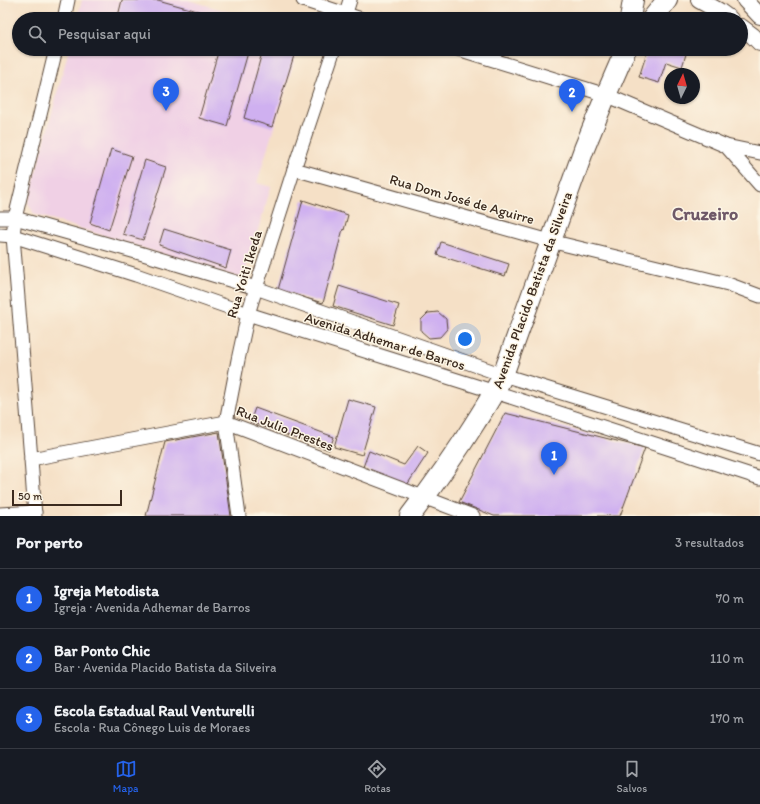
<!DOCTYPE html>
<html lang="pt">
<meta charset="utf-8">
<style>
body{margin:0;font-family:Itim,sans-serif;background:#20242c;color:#f1f3f6}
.compass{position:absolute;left:664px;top:68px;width:36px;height:36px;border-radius:50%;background:#171b24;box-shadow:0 1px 3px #0004;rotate:5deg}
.scale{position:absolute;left:12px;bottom:10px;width:110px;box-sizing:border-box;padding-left:4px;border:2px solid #3b2a1e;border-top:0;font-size:11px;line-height:14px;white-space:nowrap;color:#3b2a1e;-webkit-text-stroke:3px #fcf5e5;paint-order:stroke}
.you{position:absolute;left:465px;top:339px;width:14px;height:14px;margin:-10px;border:3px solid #fff;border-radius:50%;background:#1a73e8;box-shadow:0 0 0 6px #1a73e833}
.badge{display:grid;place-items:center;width:26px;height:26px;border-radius:50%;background:#2563eb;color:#fff;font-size:13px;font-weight:700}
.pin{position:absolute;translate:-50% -33px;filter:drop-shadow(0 1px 2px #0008)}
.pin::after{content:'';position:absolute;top:21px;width:14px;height:12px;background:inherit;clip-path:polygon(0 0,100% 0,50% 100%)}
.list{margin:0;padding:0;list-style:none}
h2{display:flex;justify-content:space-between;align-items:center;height:52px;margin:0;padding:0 16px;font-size:17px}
h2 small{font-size:13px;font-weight:400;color:#9ea1a6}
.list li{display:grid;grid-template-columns:26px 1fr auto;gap:12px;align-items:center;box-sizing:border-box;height:60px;padding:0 16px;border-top:1px solid #363941}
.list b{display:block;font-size:15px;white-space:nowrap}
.list p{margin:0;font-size:13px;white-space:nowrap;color:#9ea1a6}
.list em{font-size:13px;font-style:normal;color:#9ea1a6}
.icon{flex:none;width:22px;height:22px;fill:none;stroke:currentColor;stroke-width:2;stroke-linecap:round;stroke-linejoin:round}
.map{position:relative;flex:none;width:760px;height:516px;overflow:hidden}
.search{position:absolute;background:#171b24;box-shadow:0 1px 3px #0004;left:12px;right:12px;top:12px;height:44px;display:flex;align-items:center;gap:10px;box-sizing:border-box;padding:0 14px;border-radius:22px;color:#9ea1a6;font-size:15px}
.sheet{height:232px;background:#171b24}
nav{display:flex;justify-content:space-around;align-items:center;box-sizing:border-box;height:56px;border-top:1px solid #363941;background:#171b24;font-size:11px;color:#9ea1a6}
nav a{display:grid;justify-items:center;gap:2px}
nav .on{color:#2563eb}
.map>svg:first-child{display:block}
</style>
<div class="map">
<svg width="760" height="516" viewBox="0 0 760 516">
<rect width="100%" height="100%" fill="#fcf5e5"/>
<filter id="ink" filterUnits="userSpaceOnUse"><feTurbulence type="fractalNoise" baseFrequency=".025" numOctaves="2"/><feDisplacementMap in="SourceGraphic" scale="8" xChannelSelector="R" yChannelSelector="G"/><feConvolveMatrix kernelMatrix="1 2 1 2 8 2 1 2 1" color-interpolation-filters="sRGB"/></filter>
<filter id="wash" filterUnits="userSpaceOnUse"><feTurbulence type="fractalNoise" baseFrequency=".012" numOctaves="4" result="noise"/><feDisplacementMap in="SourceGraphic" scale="16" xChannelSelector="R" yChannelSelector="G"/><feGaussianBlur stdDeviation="0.9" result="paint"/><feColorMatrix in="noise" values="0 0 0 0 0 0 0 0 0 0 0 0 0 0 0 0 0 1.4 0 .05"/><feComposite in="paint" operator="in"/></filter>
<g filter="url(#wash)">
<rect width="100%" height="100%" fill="#f5e0c6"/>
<g fill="#f0d0e5">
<path d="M 82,0 L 188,0 L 254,19 L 77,19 Z"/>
<path d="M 69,49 L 298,49 L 257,183 L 271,187 L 243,279 L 34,214 L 28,203 Z"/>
</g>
<g id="blocks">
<g fill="#cfb0f0">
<path d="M 122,0 L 158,0 L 212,15 L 211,19 L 128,19 L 118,16 Z"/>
<path d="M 219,49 L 249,49 L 227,126 L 199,118 Z"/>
<path d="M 263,49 L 296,49 L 272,127 L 244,118 Z"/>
<path d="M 648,49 L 679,49 L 687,51 L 682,67 L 666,62 L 659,83 L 639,77 Z"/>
<path d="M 111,149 L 132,156 L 109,230 L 90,223 Z"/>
<path d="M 145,160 L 166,167 L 143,240 L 123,234 Z"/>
<path d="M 303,200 L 348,215 L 344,230 L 343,229 L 323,303 L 278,290 Z"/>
<path d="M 164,229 L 231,250 L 226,268 L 159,245 Z"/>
<path d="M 441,242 L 509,264 L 505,276 L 437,255 Z"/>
<path d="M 339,286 L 399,305 L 393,325 L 333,306 Z"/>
<path d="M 438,312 L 446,319 L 447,329 L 440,337 L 429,338 L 421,331 L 421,320 L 428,313 Z"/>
<path d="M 348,399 L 376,407 L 362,455 L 334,447 Z"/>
<path d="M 255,408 L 334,437 L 329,450 L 250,422 Z"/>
<path d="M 505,413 L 645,448 L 620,516 L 494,516 L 459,502 Z"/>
<path d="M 219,432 L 231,516 L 146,516 L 165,442 Z"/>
<path d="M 418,446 L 428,453 L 407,485 L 363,467 L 369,451 L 404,465 Z"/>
</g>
</g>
</g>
<g filter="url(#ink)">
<use href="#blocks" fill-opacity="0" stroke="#574537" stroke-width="1"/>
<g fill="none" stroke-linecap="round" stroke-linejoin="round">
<g stroke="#574537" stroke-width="15">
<g id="minor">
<path d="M 303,0 L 361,19"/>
<path d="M 64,19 L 68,0"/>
<path d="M 344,19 L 350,0"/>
<path d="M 458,49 L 606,95 L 726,146 L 760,153"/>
<path d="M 726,146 L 760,185"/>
<path d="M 294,169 L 550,241 L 728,284 L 760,296"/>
<path d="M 0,218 L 15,218 L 143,254 L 256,288 L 503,375 L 760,454"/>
<path d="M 0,235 L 13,236 L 136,275 L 248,314 L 495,392 L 760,478"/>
<path d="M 31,459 L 226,422 L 473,516"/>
<path d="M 0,514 L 35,512"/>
<path d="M 35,516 L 31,459 L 13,236 L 15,218 L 56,49"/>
<path d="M 239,516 L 226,422 L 238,360 L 248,314 L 256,288 L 294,169 L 334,49"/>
</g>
</g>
<g stroke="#574537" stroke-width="18">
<g id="tertiary">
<path d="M 699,0 L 719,11 L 730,19"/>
<path d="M 745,0 L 760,16"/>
<path d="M 741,27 L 753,36 L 760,43"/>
</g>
</g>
<g stroke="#574537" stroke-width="22">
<g id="primary">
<path d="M 630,19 L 633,0"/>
<path d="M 652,19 L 667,0"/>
<path d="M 410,516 C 433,486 455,455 475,423 C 485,407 495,392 503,375 L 584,149 L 606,95 L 626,49"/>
</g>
</g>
<use href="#minor" stroke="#fff" stroke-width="13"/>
<use href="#tertiary" stroke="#fff" stroke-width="16"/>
<use href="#primary" stroke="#fff" stroke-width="20"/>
</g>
</g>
<g text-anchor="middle" stroke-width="3" stroke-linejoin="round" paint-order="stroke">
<g font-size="14" fill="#3b2a1e" stroke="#fcf5e5">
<text transform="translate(462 199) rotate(16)" y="5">Rua Dom José de Aguirre</text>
<text transform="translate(244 274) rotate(-73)" y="5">Rua Yoiti Ikeda</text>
<text transform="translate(532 290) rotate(-70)" y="5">Avenida Placido Batista da Silveira</text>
<text transform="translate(385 341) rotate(17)" y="5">Avenida Adhemar de Barros</text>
<text transform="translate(285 428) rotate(21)" y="5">Rua Julio Prestes</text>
</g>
<g font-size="18" font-weight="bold" fill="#6f5968" stroke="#fcf5e5">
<text x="705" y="220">Cruzeiro</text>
</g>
</g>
</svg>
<svg class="compass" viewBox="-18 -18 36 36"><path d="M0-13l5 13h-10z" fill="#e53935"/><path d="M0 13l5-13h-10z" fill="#9ea1a6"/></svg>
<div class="scale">50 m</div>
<div class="you"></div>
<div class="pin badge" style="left:554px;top:475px">1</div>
<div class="pin badge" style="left:572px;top:112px">2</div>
<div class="pin badge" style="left:166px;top:111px">3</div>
<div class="search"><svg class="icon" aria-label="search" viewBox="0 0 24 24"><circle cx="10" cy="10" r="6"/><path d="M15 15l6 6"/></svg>Pesquisar aqui</div>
</div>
<section class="sheet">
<h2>Por perto<small>3 resultados</small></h2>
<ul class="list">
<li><span class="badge">1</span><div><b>Igreja Metodista</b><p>Igreja · Avenida Adhemar de Barros</p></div><em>70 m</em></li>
<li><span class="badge">2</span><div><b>Bar Ponto Chic</b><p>Bar · Avenida Placido Batista da Silveira</p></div><em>110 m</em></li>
<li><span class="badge">3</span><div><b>Escola Estadual Raul Venturelli</b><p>Escola · Rua Cônego Luis de Moraes</p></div><em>170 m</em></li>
</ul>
</section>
<nav>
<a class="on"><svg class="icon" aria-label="map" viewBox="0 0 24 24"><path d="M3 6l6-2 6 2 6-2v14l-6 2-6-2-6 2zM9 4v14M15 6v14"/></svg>Mapa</a>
<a><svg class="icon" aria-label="directions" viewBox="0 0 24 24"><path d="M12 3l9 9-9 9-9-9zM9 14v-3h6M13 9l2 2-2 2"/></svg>Rotas</a>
<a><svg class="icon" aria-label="saved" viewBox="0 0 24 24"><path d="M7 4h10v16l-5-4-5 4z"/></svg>Salvos</a>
</nav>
